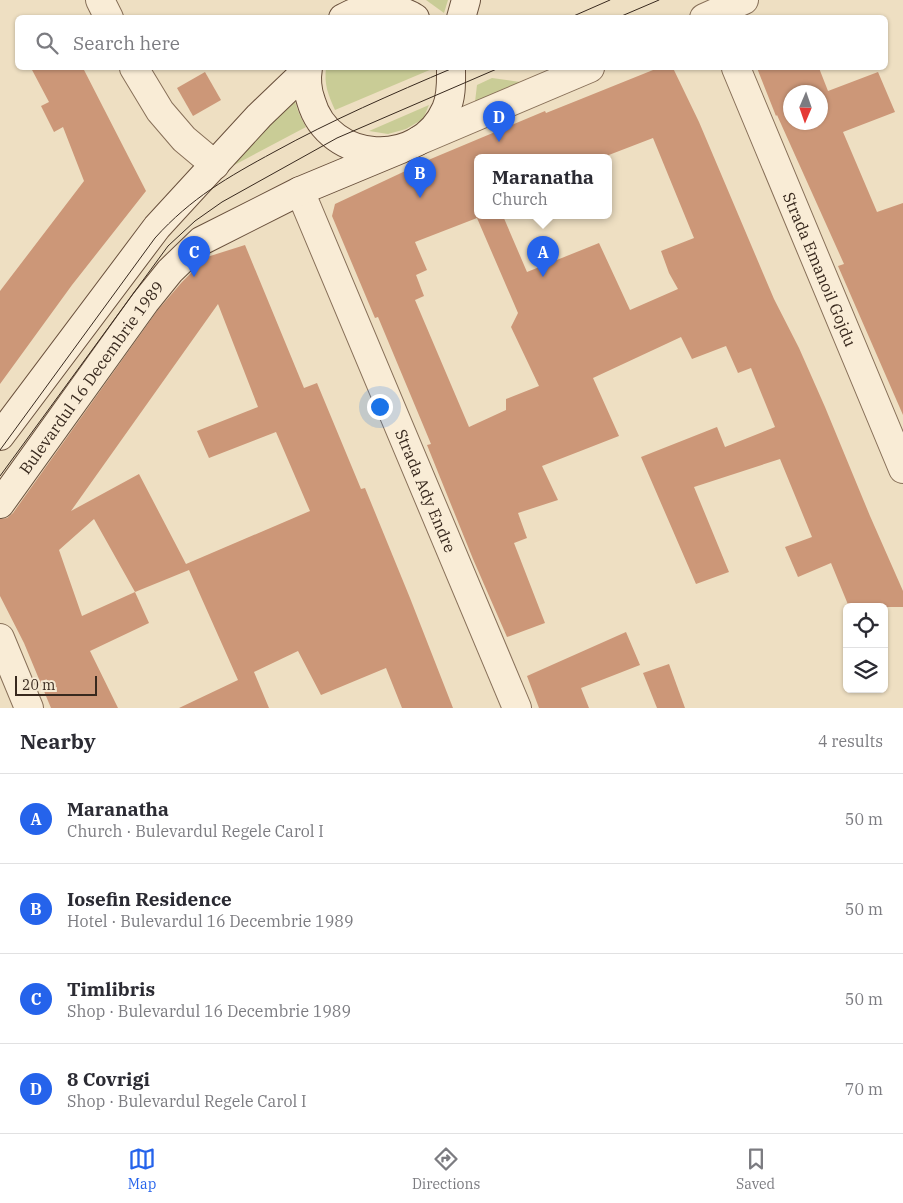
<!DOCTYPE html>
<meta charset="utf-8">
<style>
body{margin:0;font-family:"IBM Plex Serif",serif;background:#f2f2f3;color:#2b2b33}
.controls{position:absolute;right:15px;bottom:15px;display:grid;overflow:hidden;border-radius:8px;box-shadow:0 1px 4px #0004}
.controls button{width:45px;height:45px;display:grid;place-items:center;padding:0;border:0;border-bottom:1px solid #e1e1e2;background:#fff;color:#2b2b33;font:25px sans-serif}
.compass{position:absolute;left:783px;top:85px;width:45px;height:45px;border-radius:50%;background:#fff;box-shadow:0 1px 4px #0004;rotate:182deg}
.scale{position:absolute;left:15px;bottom:12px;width:82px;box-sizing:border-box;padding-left:5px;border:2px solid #38291e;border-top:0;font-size:14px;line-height:18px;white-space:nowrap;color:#38291e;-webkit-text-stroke:4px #f5e9d2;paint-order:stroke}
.you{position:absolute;left:379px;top:406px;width:18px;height:18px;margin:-12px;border:4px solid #fff;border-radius:50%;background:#1a73e8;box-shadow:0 0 0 8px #1a73e833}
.badge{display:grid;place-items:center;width:32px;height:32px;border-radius:50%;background:#2563eb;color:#fff;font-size:16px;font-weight:700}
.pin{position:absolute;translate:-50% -41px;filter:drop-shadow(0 1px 2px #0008)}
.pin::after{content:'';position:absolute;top:26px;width:18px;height:15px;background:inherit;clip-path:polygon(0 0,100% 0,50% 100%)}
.popup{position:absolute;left:474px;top:154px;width:138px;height:65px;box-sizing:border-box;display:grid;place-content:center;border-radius:8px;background:#fff;filter:drop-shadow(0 1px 4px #0005);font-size:16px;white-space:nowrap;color:#7c7c81}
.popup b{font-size:19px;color:#2b2b33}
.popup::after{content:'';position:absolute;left:50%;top:100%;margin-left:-10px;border:10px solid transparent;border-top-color:#fff}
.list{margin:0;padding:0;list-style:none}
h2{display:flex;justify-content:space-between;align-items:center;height:65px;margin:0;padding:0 20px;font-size:21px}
h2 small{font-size:16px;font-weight:400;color:#7c7c81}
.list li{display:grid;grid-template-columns:32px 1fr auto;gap:15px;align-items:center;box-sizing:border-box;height:90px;padding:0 20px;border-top:1px solid #e1e1e2}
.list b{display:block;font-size:19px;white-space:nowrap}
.list p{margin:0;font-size:16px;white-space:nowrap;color:#7c7c81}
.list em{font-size:16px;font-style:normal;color:#7c7c81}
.icon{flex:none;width:28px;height:28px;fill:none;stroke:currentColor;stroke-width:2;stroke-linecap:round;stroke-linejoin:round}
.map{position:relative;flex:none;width:903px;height:708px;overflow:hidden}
.search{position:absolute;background:#fff;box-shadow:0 1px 4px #0004;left:15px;right:15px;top:15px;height:55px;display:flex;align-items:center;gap:12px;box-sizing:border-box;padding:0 18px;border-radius:8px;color:#7c7c81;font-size:19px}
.sheet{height:425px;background:#fff}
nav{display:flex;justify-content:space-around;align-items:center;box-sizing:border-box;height:70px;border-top:1px solid #e1e1e2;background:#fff;font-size:14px;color:#7c7c81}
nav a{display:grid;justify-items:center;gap:2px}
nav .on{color:#2563eb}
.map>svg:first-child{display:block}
</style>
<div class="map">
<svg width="903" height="708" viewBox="0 0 903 708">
<rect width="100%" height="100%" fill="#eedfc2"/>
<g fill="#c9cc96">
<path d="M 426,0 L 448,0 L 444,13 Z"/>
<path d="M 326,68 L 431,68 L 432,69 L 335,110 C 328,95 324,84 326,68 Z"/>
<path d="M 492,78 L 520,82 L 518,90 L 481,106 L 475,102 L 477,85 Z"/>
<path d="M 294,94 C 295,106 300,116 306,127 L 225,170 Z"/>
<path d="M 429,105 L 423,119 L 406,129 L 388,134 L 369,131 Z"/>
</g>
<g fill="#cc9778" fill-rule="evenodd">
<path d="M 31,68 L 83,68 L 146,191 L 72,285 L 0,384 L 0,291 L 84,181 L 63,127 L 54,132 L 41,106 L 49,102 Z"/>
<path d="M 658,68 L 673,68 L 699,122 L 774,299 L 799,348 L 825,407 L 870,516 L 903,591 L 903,607 L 849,607 L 831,563 L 798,577 L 785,547 L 812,537 L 780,459 L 694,487 L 729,572 L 696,584 L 641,457 L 717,427 L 725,447 L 775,427 L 751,368 L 738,373 L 726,346 L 692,359 L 681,337 L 593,378 L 619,436 L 542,466 L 558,500 L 518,513 L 527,538 L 514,543 L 545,623 L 507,637 L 473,559 L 427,445 L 431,444 L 378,317 L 375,318 L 332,216 L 335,204 L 433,158 L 545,111 L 546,113 L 581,99 ZM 653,138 L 694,238 L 661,251 L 669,273 L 678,289 L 630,310 L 599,243 L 527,272 L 503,216 L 478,216 L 478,158 L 601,158 ZM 477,218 L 518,313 L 511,327 L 539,386 L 506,399 L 506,410 L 469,427 L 415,300 L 424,296 L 416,275 L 427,270 L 415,242 Z"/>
<path d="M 757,68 L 819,68 L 828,91 L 878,72 L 895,112 L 843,132 L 877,212 L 903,203 L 903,415 L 838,266 L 844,264 L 777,115 L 776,116 ZM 790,92 L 820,92 L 820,122 L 790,122 Z"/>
<path d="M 205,72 L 221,100 L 193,116 L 177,88 Z"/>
<path d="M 245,245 L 304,388 L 317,383 L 361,489 L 365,488 L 410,598 L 453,708 L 402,708 L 386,668 L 321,695 L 298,651 L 254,672 L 269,708 L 179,708 L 238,680 L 189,570 L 135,592 L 149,623 L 90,651 L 118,708 L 51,708 L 24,643 L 0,596 L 0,519 L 7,518 L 13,513 L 157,311 L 182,282 L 207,257 ZM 218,304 L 258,407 L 197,431 L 209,458 L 276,432 L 310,511 L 186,564 L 139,474 L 71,511 ZM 94,519 L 135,592 L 82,616 L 59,550 Z"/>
<path d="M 626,632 L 640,665 L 581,688 L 589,708 L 539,708 L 527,676 Z"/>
<path d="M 669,664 L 685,708 L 657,708 L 643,673 Z"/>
</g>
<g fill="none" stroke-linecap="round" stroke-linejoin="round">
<g stroke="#887059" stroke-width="30">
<g id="street">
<path d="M 100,0 L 109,18"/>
<path d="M 704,18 L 744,0"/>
<path d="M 134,68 L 160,111 L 184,139 L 215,165"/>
<path id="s1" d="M 736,68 L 903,469"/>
<path d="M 418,141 L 590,68"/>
<path id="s2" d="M 300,191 L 517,708"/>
<path d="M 0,638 L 29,708"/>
</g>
</g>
<g stroke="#6a513d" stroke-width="30">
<g id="secondary">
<path d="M 343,18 C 350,15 358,10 365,9 C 381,6 401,9 415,18"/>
<path d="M 461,18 L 466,0"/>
<path d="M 308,68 C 306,79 307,90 311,101 C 329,164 420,169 446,109 C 452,96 451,81 451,68"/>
<path d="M 0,436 L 157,227 L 259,116 L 307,70"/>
<path id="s3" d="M 0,504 L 145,302 L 170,271 L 201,241 L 300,191 L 401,149"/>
</g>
</g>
<use href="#street" stroke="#f9ecd6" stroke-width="28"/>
<use href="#secondary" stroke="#f9ecd6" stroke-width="28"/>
<g stroke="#38291e" stroke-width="1">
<path d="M 569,18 L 610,0"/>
<path d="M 617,18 L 659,0"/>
<path d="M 0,450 L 155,238 C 191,198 228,177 274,152 C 332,120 392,94 453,68"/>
<path d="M 0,476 L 168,246 L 195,221 L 222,202 L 337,138 L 499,68"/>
</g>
</g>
<g text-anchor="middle" stroke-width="4.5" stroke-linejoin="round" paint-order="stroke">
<g font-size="16" fill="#38291e" stroke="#f5e9d2">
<text dy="6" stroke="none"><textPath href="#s1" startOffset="218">Strada Emanoil Gojdu</textPath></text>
<text dy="6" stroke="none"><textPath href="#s3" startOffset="156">Bulevardul 16 Decembrie 1989</textPath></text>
<text dy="6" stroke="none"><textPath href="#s2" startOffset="325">Strada Ady Endre</textPath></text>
</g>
</g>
</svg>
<div class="controls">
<button><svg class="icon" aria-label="locate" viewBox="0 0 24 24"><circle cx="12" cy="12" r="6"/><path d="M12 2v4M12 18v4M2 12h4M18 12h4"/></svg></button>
<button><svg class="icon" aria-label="layers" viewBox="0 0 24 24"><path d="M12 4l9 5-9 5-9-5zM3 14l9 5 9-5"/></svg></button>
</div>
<svg class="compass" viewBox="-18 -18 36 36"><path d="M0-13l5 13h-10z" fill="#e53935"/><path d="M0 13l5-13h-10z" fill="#7c7c81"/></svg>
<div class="scale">20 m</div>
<div class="you"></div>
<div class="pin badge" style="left:543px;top:277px">A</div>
<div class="popup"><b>Maranatha</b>Church</div>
<div class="pin badge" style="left:420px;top:198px">B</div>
<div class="pin badge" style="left:194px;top:277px">C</div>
<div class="pin badge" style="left:499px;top:142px">D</div>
<div class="search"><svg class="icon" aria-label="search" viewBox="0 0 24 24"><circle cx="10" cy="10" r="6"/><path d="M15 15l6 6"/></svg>Search here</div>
</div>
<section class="sheet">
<h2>Nearby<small>4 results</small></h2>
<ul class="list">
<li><span class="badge">A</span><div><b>Maranatha</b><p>Church · Bulevardul Regele Carol I</p></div><em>50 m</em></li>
<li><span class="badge">B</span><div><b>Iosefin Residence</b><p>Hotel · Bulevardul 16 Decembrie 1989</p></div><em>50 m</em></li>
<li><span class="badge">C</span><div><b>Timlibris</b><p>Shop · Bulevardul 16 Decembrie 1989</p></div><em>50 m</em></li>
<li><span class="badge">D</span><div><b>8 Covrigi</b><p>Shop · Bulevardul Regele Carol I</p></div><em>70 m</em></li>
</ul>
</section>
<nav>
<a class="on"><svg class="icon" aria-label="map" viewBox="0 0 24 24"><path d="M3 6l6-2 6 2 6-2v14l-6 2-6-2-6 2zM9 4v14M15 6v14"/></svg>Map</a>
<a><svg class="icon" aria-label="directions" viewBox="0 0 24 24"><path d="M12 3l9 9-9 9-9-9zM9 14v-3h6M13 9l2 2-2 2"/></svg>Directions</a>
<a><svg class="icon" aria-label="saved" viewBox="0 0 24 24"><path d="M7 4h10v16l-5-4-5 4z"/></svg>Saved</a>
</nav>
